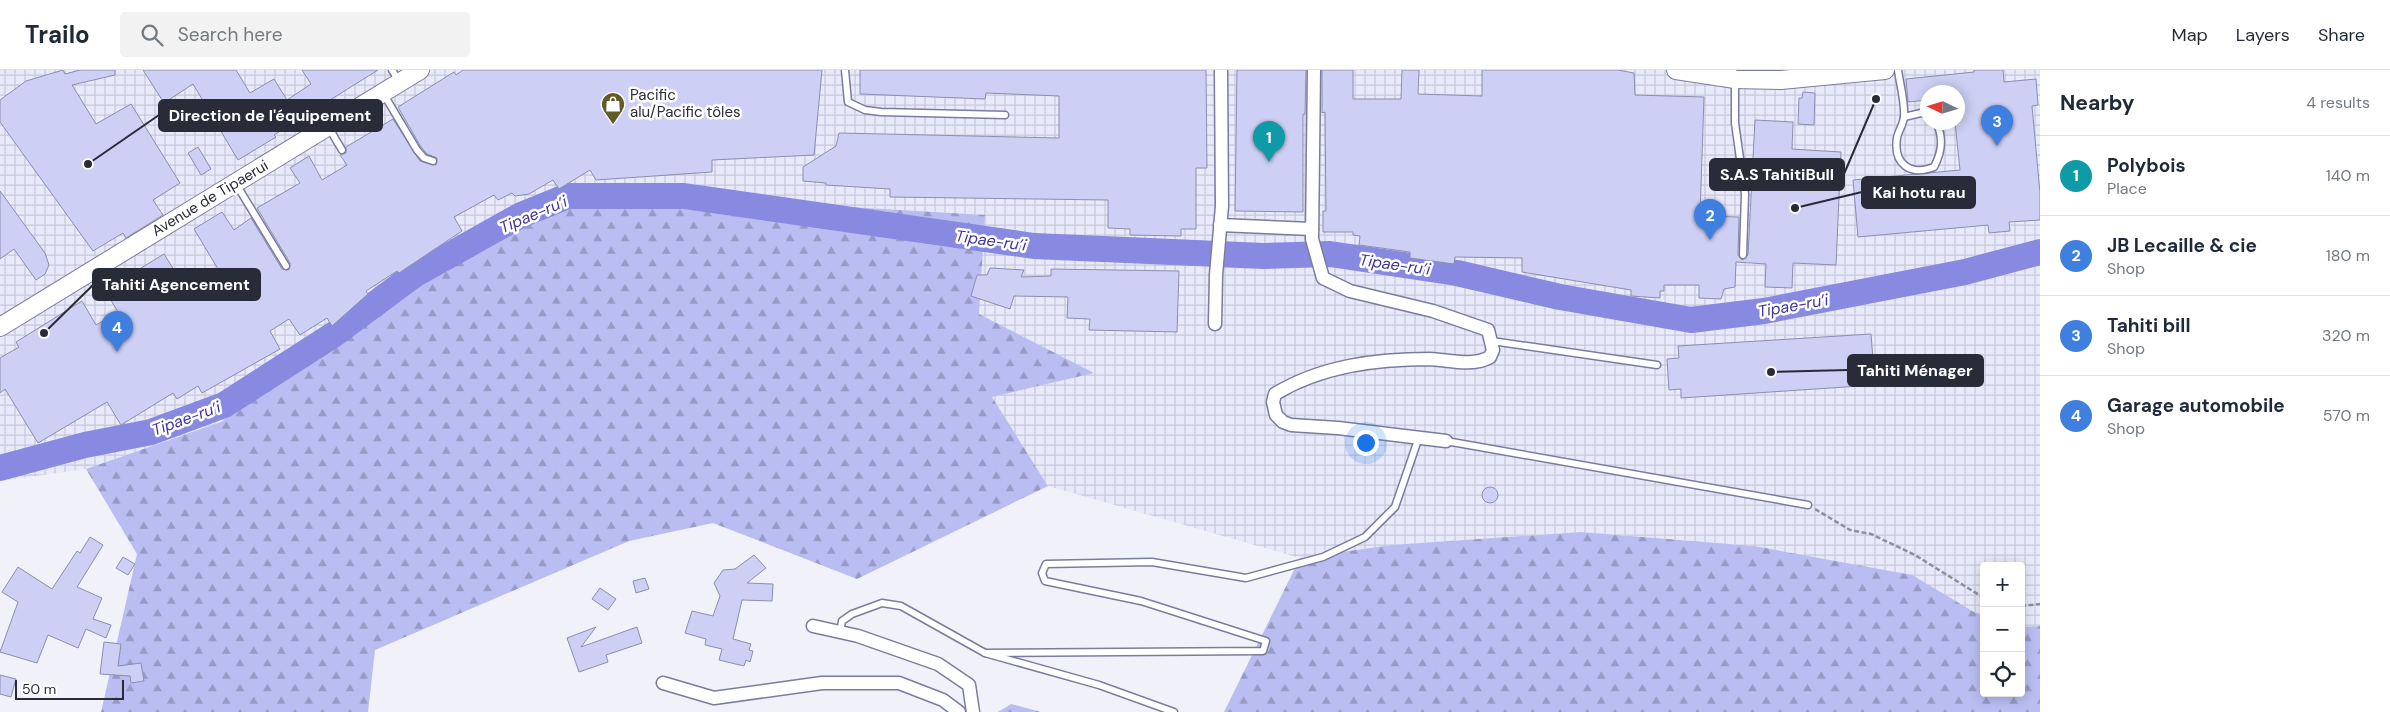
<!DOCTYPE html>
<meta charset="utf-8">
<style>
body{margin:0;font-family:"DM Sans",sans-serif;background:#f2f2f3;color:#1f2937}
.controls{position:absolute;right:15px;bottom:15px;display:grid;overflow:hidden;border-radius:5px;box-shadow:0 2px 12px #0003}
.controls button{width:45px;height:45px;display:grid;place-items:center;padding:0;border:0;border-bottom:1px solid #e0e1e3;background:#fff;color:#1f2937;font:25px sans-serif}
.compass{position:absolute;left:1920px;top:15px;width:45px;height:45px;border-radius:50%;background:#fff;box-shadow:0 2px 12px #0003;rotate:274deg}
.scale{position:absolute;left:15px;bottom:12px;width:109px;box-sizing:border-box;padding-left:5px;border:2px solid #2a2b38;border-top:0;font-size:14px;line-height:18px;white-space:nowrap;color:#2a2b38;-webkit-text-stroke:4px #fff;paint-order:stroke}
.you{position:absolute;left:1365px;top:372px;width:18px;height:18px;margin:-12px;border:4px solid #fff;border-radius:50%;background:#1a73e8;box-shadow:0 0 0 8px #1a73e833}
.badge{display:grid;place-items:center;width:32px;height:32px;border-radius:50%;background:#2563eb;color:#fff;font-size:16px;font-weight:700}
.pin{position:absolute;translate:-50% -41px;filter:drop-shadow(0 1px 2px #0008)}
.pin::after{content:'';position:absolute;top:26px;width:18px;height:15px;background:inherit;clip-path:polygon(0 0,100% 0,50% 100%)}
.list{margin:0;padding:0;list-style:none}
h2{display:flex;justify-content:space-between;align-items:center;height:65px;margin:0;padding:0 20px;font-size:21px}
h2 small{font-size:16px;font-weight:400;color:#747a83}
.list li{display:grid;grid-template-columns:32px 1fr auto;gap:15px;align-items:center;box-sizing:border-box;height:80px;padding:0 20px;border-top:1px solid #e0e1e3}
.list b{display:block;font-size:19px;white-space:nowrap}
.list p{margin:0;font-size:16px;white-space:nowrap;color:#747a83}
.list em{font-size:16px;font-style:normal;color:#747a83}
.icon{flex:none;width:28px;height:28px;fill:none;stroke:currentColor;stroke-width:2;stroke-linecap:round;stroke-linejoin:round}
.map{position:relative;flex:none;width:2040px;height:642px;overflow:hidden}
header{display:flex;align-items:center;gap:30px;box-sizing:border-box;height:70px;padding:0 25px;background:#fff;border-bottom:1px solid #e0e1e3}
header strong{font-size:24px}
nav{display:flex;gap:28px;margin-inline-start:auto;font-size:18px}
.search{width:350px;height:45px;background:#f2f2f3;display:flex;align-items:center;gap:12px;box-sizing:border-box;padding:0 18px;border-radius:5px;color:#747a83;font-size:19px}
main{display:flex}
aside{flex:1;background:#fff}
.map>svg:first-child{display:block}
</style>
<header>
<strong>Trailo</strong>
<div class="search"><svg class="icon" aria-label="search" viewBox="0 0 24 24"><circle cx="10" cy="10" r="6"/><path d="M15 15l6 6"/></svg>Search here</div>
<nav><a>Map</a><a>Layers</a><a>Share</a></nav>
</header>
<main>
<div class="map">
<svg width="2040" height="642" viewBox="0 0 2040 642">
<defs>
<pattern id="industrial-grid" width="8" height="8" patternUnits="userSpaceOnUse" patternTransform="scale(1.25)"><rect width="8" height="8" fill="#e8e9fb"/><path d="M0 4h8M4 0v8" fill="none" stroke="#c7c8d8"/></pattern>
<pattern id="forest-firs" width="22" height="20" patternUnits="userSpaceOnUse" patternTransform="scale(1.25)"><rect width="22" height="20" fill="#b9bdf2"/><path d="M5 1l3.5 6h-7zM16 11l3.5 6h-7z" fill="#979ac5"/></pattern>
</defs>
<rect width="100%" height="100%" fill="#f1f1f9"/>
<path fill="url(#industrial-grid)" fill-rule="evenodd" d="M 0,0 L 2040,0 L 2040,556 L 2021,557 L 2021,496 L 1984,496 L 1984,545 L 1754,476 L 1581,462 L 1391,475 L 1300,488 L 1048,416 L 992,327 L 1093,303 L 979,244 L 984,145 L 799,134 L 723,121 L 672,119 L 494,161 L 416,209 L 221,352 L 86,399 L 0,411 ZM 1928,22 L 1958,22 L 1958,52 L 1928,52 Z"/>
<g fill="url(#forest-firs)">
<path d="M 672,119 L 723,121 L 799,134 L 985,145 L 979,244 L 1094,303 L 992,327 L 1048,416 L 857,509 L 713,453 L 629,471 L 375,580 L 368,642 L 101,642 L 137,484 L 86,399 L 221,352 L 416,209 L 494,161 L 578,129 Z"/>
<path d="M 1581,462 L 1754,476 L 1912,505 L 1974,542 L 1984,545 L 1984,623 L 2021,623 L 2021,557 L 2040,556 L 2040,642 L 1224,642 L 1300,488 L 1391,475 Z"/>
<path d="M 1011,634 L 1041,642 L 998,642 Z"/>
</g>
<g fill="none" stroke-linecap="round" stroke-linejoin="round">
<path stroke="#8889e0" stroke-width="26" d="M 0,398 L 85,375 L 151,362 L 224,335 L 333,265 L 414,205 L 521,145 L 568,126 L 684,126 L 1034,176 L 1264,186 L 1330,184 L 1457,203 L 1560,227 L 1691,250 L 1764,241 L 1965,202 L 2040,182"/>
</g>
<g fill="#cdcff4" stroke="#8c8eaf">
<path d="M 63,0 L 65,4 L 80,0 L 115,0 L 115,5 L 72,15 L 96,54 L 131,34 L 180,113 L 153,130 L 163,145 L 126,168 L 123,163 L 93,181 L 0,52 L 0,30 L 26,11 Z"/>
<path d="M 143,0 L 236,0 L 250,23 L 274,9 L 287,30 L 311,14 L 302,0 L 378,0 L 274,65 L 276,67 L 238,90 L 193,14 L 164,33 Z"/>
<path d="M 463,0 L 822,0 L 814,85 L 712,90 L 712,102 L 596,110 L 590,100 L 559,119 L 553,110 L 529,124 L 515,126 L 512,123 L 498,130 L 494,125 L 454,147 L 462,161 L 399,203 L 397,201 L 366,221 L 368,224 L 332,256 L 327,248 L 300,265 L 289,249 L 270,261 L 280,279 L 202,323 L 198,316 L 177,329 L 173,323 L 121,355 L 107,332 L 38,373 L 5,319 L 0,323 L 0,288 L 19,277 L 16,272 L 82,231 L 96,255 L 118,242 L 105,220 L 164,184 L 192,229 L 224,209 L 194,159 L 222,142 L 234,160 L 251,148 L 282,199 L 289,200 L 290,193 L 257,138 L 300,113 L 290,98 L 309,86 L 322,110 L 347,95 L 340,85 L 346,83 L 346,77 L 393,49 L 420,91 L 436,95 L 437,88 L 427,84 L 421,77 L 398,37 L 454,2 L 456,5 Z"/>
<path d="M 860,0 L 1206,0 L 1207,98 L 1196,98 L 1196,159 L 1181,159 L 1181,166 L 1130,165 L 1130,159 L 1108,158 L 1108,130 L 890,127 L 890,119 L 826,115 L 826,113 L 803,111 L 803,97 L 836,76 L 839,63 L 1059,68 L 1059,26 L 986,23 L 985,29 L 860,24 Z"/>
<path d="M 1237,0 L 1306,0 L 1305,44 L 1303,44 L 1303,142 L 1235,141 Z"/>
<path d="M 1322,0 L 1353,0 L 1353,29 L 1401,29 L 1402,0 L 1419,0 L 1418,24 L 1482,26 L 1482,0 L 1618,0 L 1634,3 L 1635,25 L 1704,27 L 1700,146 L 1739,147 L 1738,185 L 1742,190 L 1748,185 L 1755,50 L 1793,52 L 1792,79 L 1841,82 L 1836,195 L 1793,193 L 1792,218 L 1765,217 L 1766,194 L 1736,192 L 1735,217 L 1724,219 L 1721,229 L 1699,228 L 1699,215 L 1664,215 L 1664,221 L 1660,221 L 1660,228 L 1631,226 L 1631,220 L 1522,202 L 1522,188 L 1455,187 L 1454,194 L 1410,188 L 1410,182 L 1359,175 L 1360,166 L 1353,165 L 1353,162 L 1323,162 L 1323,141 L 1326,141 L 1325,42 L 1322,43 Z"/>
<path d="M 1974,0 L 2003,0 L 2004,12 L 2036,9 L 2038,35 L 2032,36 L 2040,123 L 2040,150 L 2009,152 L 2010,161 L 1989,163 L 1988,155 L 1858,167 L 1853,110 L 1960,100 L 1955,52 L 1958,52 L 1958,22 L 1928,22 L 1928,30 L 1908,32 L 1906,9 L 1974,2 Z"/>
<path d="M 1803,22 L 1815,23 L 1814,55 L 1798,54 L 1799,28 L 1802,28 Z"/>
<path d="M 198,77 L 211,99 L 201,105 L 188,83 Z"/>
<path d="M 0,121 L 45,183 L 49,195 L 45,204 L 36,210 L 14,179 L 0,189 Z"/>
<path d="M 990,198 L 1024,200 L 1021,207 L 1051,206 L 1051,199 L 1179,201 L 1177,262 L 1089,260 L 1090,249 L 1067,248 L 1068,227 L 1014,226 L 1010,239 L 971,226 L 977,205 L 987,205 Z"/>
<path d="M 1871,264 L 1875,315 L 1681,328 L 1681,319 L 1669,320 L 1667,289 L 1679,288 L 1678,276 Z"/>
<circle cx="1490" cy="425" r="8"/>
<path d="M 90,467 L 103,475 L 77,517 L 102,528 L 93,549 L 111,555 L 106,568 L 86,559 L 78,578 L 48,565 L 37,593 L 0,582 L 18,532 L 2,522 L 18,497 L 52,519 L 77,481 L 80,483 Z"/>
<path d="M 754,485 L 766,498 L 747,513 L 773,514 L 772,531 L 742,530 L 733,569 L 751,574 L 749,580 L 753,581 L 750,592 L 746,590 L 744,596 L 719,590 L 722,579 L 705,575 L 706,569 L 685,563 L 692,541 L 713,546 L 720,526 L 714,513 L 723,500 L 735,499 Z"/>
<path d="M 123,487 L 135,494 L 128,505 L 116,498 Z"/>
<path d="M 645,508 L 649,519 L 636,523 L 633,511 Z"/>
<path d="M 600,518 L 616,529 L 608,540 L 592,529 Z"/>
<path d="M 596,557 L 581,577 L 637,557 L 642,573 L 606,585 L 608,592 L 579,602 L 567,568 Z"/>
<path d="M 104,572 L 121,574 L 118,596 L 141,593 L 144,611 L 131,613 L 130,606 L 100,604 Z"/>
<path d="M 0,605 L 16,609 L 11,627 L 0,624 Z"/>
</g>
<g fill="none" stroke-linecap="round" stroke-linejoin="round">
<g stroke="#7a7c9d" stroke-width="9">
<g id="lane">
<path d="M 392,0 L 399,11"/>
<path d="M 845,0 L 848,32 L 865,40 L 881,42 L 1005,45"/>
<path d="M 1898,0 C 1900,15 1905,32 1904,46 C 1904,54 1898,61 1897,68 C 1893,95 1911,106 1934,97 C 1942,82 1944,68 1936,52"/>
<path d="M 1735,11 L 1735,53 L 1745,124 L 1743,185"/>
<path d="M 383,23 L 417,80 L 424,88 L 433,91"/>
<path d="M 1904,47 L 1921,43 L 1928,45"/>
<path d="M 329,58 L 342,80"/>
<path d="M 236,114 L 286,196"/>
<path d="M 1492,271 L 1657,295"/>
<path d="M 1446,371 L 1808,435"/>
<path d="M 840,562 L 842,551 L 852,544 L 882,533 L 901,536 L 985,583 L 1099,615 L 1174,642"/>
<path d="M 985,583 L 1263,581 L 1266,571 L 1141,531 L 1045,511 L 1042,503 L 1046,494 L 1152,492 L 1246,508 L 1323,487 L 1365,467 L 1395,437 L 1419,367"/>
</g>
</g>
<g stroke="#7a7c9d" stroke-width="15">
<g id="street">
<path d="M 1314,0 L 1312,169 L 1323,208 L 1350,221 L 1433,241 L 1488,260 L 1493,280 L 1490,287 C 1473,297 1449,290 1430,289 C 1376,289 1321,296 1275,324 L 1273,332 L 1276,345 L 1283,352 L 1291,355 L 1338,358 L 1446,371"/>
<path d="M 1220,155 L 1312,159"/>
<path d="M 1215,254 L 1216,205 L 1222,136 L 1221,0"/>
<path d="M 813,556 L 858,566 L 938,594 L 969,615 L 973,642"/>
<path d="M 663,613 L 714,628 L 822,613 L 899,613 L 943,630 L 959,642"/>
</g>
</g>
<g stroke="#7a7c9d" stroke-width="20">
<g id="secondary">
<path d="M 1676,0 L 1735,9 L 1781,10 L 1885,0"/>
<path d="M 0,257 L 420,0"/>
</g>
</g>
<g stroke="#90909b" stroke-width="2.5" stroke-dasharray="5 2.5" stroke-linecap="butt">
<path d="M 1815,439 L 1850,460 L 1871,464 L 1915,485 L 1984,528"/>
<path d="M 2021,536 L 2040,534"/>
</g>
<use href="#lane" stroke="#fff" stroke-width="6"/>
<use href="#street" stroke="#fff" stroke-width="12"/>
<use href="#secondary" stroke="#fff" stroke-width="18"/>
</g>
<defs>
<g id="shop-pin" transform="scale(1.25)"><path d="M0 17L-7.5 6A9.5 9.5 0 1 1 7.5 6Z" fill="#625b27" stroke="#fff"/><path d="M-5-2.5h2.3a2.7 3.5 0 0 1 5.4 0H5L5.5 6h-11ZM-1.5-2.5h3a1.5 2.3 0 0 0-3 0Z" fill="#fff"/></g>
</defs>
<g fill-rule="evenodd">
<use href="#shop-pin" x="613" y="34"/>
</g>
<g text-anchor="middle" stroke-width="5" stroke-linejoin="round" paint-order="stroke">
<g font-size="15" fill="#2a2b38" stroke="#fff" text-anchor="start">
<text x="630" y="30">Pacific<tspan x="630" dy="17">alu/Pacific tôles</tspan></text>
</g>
<g font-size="15" fill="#2a2b38" stroke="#fff">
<text transform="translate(210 128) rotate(-31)" y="5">Avenue de Tipaerui</text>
</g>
<g font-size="16" font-style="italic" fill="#3f3498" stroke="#fff">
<text transform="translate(533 144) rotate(-23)" y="6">Tipae-ru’i</text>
<text transform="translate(991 170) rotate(8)" y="6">Tipae-ru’i</text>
<text transform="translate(1395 194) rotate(8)" y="6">Tipae-ru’i</text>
<text transform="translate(1793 235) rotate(-10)" y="6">Tipae-ru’i</text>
<text transform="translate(186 348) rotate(-20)" y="6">Tipae-ru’i</text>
</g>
</g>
<path fill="none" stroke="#2a2b38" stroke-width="2" d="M88 94L159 45M1876 29L1844 104M1795 138L1862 122M44 263L93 215M1771 302L1848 300"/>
<g fill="#2a2b38" stroke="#fff" stroke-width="2">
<circle cx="88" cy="94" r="5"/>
<circle cx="1876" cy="29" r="5"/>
<circle cx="1795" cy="138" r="5"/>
<circle cx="44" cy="263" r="5"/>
<circle cx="1771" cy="302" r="5"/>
</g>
<g fill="#2a2b38" stroke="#2a2b38" stroke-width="2">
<rect x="159" y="30" width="223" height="31" rx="5"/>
<rect x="1710" y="89" width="134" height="31" rx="5"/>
<rect x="1862" y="107" width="113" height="31" rx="5"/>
<rect x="93" y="199" width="167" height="31" rx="5"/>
<rect x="1848" y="285" width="135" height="31" rx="5"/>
</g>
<g font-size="16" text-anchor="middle" font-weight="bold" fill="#fff">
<text x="270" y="51">Direction de l'équipement</text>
<text x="1777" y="110">S.A.S TahitiBull</text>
<text x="1919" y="128">Kai hotu rau</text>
<text x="176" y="220">Tahiti Agencement</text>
<text x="1915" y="306">Tahiti Ménager</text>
</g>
</svg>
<div class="controls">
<button>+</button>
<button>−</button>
<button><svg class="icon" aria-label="locate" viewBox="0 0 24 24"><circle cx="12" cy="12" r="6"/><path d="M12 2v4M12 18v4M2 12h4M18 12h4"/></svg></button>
</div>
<svg class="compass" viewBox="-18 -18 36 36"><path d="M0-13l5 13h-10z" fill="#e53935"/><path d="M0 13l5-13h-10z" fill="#747a83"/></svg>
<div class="scale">50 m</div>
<div class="you"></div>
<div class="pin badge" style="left:1269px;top:92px;background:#0f9aa8">1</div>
<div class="pin badge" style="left:1710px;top:170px;background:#3f7fe0">2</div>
<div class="pin badge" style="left:1997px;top:76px;background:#3f7fe0">3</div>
<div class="pin badge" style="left:117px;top:282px;background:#3f7fe0">4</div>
</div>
<aside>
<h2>Nearby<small>4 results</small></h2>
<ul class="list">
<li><span class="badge" style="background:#0f9aa8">1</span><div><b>Polybois</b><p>Place</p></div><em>140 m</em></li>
<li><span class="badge" style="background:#3f7fe0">2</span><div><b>JB Lecaille &amp; cie</b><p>Shop</p></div><em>180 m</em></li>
<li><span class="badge" style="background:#3f7fe0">3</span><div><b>Tahiti bill</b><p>Shop</p></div><em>320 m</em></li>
<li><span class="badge" style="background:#3f7fe0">4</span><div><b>Garage automobile</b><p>Shop</p></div><em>570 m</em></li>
</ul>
</aside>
</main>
